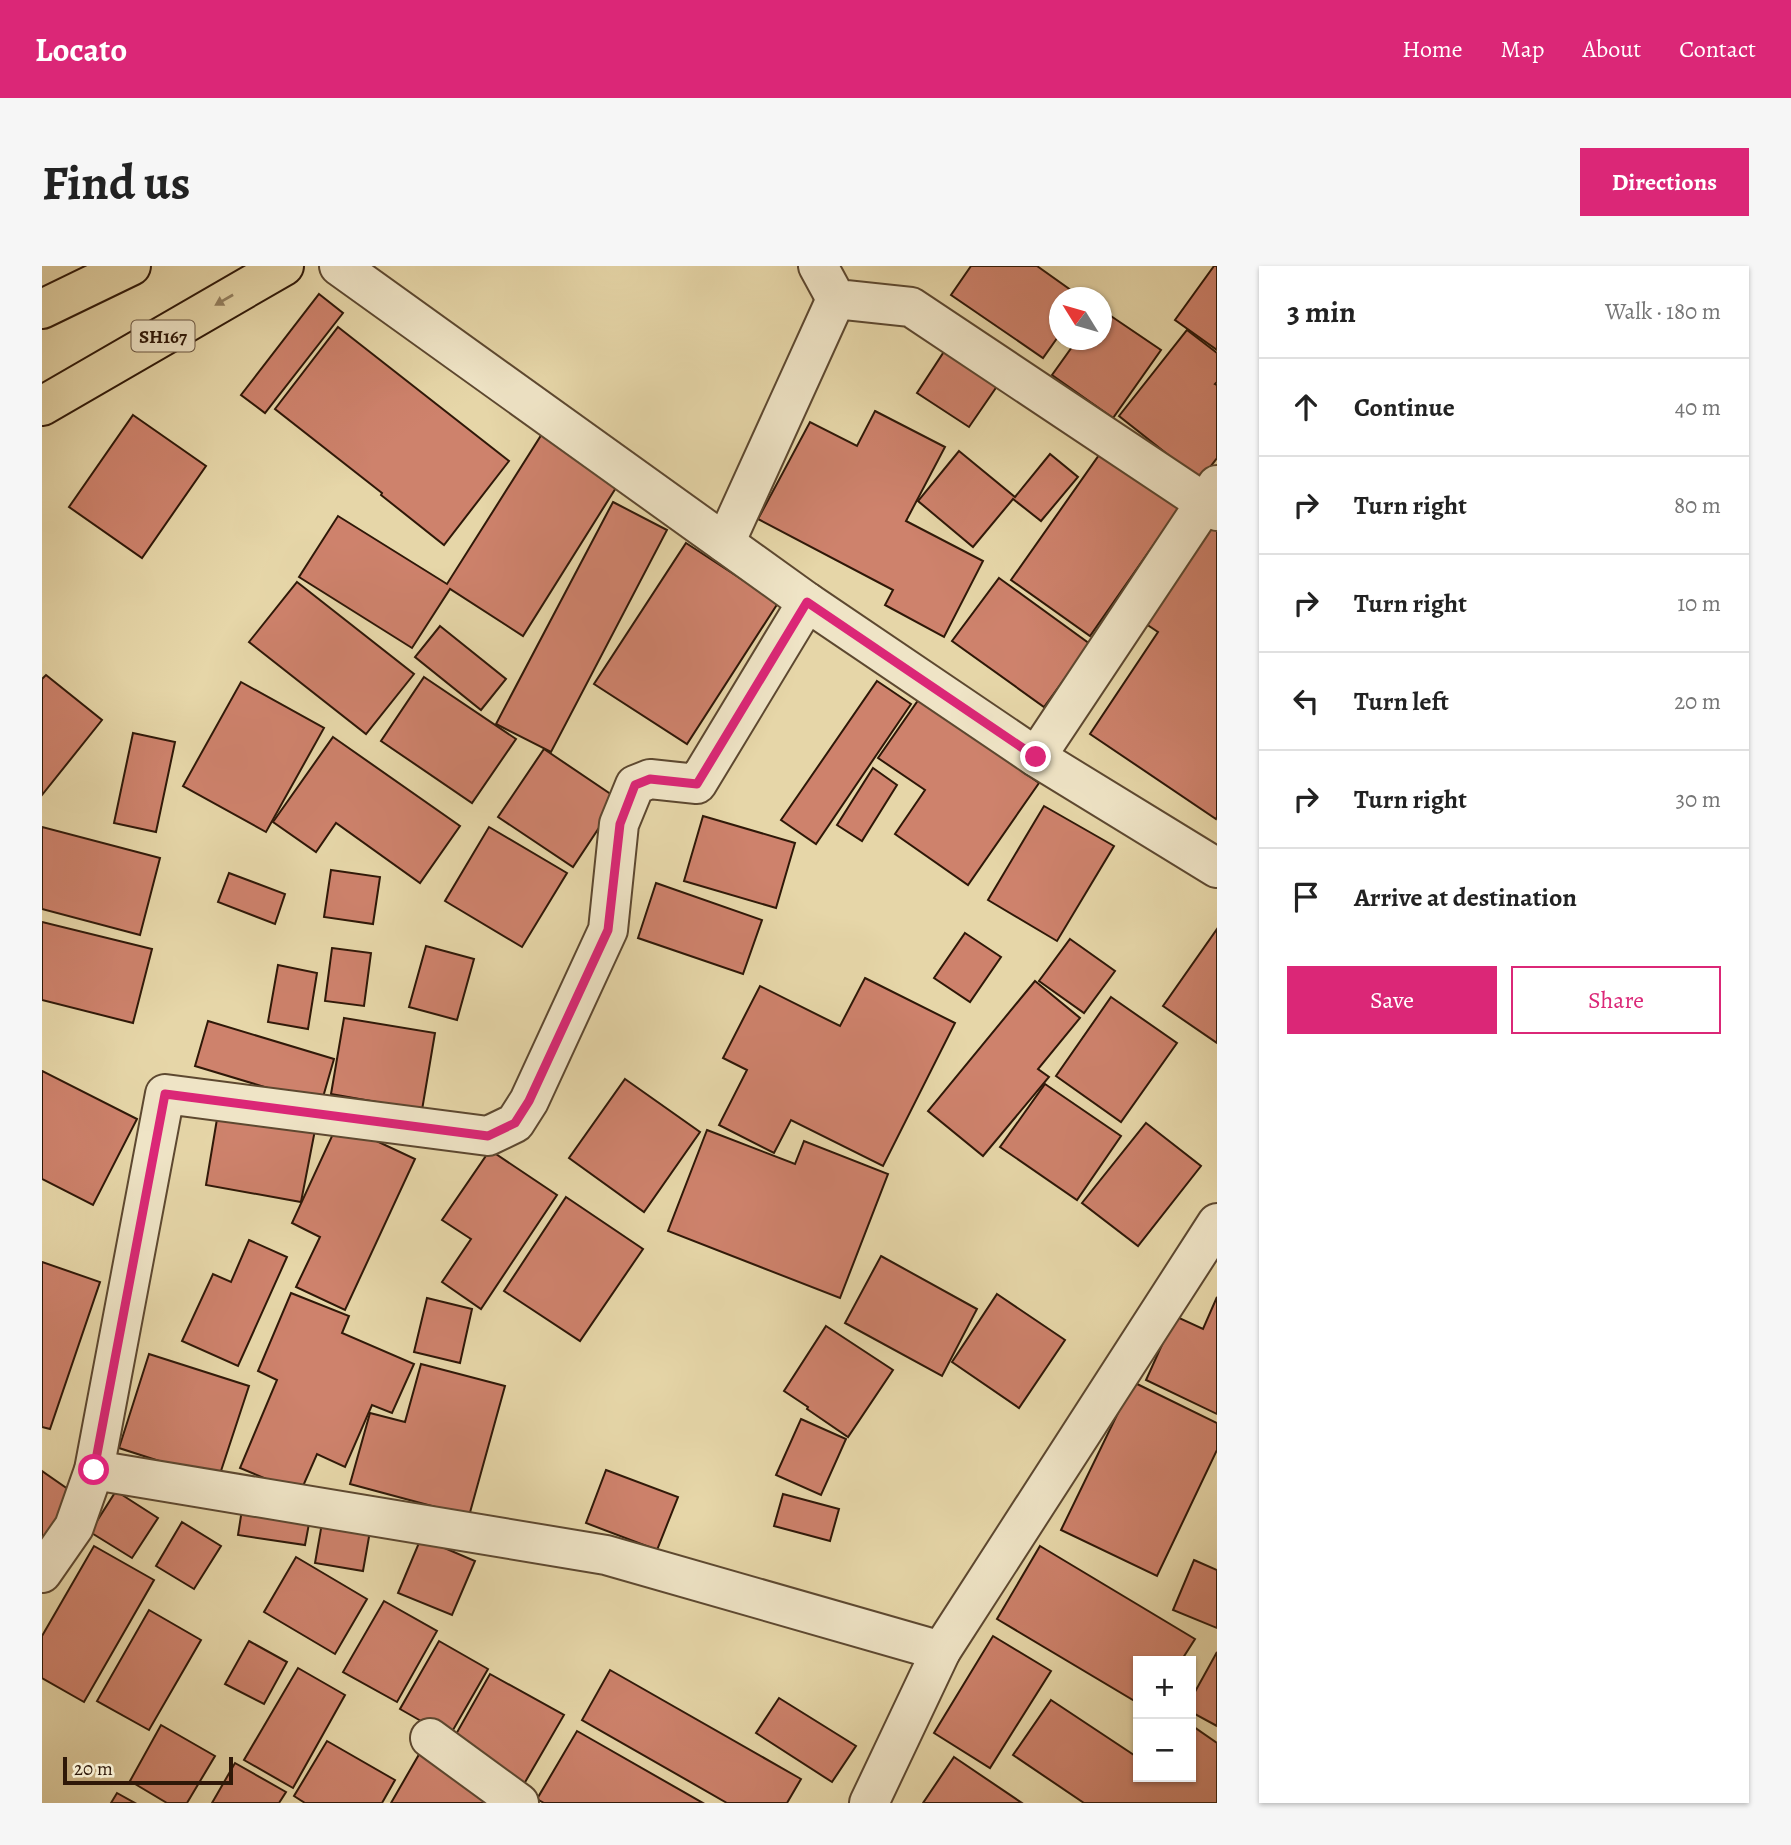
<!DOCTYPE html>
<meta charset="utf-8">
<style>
body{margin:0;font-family:Alegreya,serif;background:#f6f6f6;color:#222}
.controls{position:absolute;right:21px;bottom:21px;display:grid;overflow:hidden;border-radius:0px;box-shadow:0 2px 5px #0004}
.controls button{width:63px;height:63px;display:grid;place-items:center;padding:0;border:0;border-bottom:2px solid #e0e0e0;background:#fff;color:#222;font:35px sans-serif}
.compass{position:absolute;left:1007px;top:21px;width:63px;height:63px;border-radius:50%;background:#fff;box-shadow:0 2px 5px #0004;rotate:307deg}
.scale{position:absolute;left:21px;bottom:18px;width:170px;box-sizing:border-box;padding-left:7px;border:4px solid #2f1808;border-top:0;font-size:19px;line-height:24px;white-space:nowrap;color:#2f1808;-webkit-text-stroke:5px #efe4c6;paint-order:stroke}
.stop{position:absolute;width:21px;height:21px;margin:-16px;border:5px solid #db2777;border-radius:50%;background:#fff}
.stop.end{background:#db2777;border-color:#fff;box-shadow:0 2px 7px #0008}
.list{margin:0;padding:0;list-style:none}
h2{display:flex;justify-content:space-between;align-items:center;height:91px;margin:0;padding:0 28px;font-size:30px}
h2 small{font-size:23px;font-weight:400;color:#767676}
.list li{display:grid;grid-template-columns:46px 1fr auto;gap:21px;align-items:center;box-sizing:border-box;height:98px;padding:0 28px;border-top:2px solid #e0e0e0}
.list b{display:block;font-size:26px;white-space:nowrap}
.list em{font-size:23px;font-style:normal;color:#767676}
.actions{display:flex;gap:14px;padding:21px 28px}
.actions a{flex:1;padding:16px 0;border:2px solid #db2777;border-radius:0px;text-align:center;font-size:24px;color:#db2777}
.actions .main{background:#db2777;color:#fff}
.icon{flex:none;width:38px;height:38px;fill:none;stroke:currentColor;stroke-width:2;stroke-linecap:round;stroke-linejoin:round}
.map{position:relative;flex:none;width:1175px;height:1537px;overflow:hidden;border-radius:0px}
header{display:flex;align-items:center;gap:42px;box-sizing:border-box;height:98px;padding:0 35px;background:#db2777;color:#fff}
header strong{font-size:33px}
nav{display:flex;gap:38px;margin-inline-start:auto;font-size:24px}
.intro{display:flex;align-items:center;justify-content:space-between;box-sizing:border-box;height:168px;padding:0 42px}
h1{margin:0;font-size:49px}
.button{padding:18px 32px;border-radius:0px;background:#db2777;color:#fff;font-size:24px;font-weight:700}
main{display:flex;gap:42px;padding:0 42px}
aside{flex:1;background:#fff;border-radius:0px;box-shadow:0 2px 5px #0004}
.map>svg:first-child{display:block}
</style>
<header>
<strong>Locato</strong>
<nav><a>Home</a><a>Map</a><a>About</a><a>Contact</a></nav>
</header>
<div class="intro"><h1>Find us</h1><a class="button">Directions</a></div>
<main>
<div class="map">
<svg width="1175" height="1537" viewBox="0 0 1175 1537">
<rect width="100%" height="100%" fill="#e6d6a8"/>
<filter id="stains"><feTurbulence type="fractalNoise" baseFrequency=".00286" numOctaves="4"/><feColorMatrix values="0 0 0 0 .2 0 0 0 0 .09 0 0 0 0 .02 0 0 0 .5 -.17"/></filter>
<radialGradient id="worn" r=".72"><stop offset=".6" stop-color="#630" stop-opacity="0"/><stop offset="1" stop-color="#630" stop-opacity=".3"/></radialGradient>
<g fill="#ce826c" stroke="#2f1808" stroke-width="2">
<path d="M 929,0 L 995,0 L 1040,32 L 1018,32 L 1018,68 L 1001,92 L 909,29 Z"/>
<path d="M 1172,0 L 1175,0 L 1175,84 L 1133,54 Z"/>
<path d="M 277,28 L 301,47 L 223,147 L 199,129 Z"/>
<path d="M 1060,44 L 1119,84 L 1071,152 L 1010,109 L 1035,74 L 1060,74 Z"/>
<path d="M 296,61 L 467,195 L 402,279 L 339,229 L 340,227 L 233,143 Z"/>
<path d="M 1145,64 L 1175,87 L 1175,116 L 1173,118 L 1175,119 L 1175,192 L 1158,214 L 1077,150 Z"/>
<path d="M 907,78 L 960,113 L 927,161 L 875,127 Z"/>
<path d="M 833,145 L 903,181 L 864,255 L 941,295 L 902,371 L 843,339 L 851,324 L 716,253 L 768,156 L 815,180 Z"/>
<path d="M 91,149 L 164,200 L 100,292 L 27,241 Z"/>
<path d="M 505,160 L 582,209 L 481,370 L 408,323 L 370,382 L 257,311 L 296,250 L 405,318 Z"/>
<path d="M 1062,182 L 1140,238 L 1048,370 L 969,314 Z"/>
<path d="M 917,185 L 973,231 L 1008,188 L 1036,211 L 999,255 L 971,233 L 931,281 L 876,235 Z"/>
<path d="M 571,236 L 625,264 L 509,486 L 454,458 Z"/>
<path d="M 1167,252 L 1175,257 L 1175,551 L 1174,553 L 1048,468 L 1116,366 L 1098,354 Z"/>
<path d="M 644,277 L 736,337 L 645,478 L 552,418 Z"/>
<path d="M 957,312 L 1048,378 L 1002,441 L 910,375 Z"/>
<path d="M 255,316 L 372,408 L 324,468 L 207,376 Z"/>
<path d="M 398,360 L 464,413 L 439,444 L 373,391 Z"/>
<path d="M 4,409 L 60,454 L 0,529 L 0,413 Z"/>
<path d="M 382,411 L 474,473 L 430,537 L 339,475 Z"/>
<path d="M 835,415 L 869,438 L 774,578 L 739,554 Z"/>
<path d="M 199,416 L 282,462 L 224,566 L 141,520 Z"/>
<path d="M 877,433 L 997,517 L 926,619 L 853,568 L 883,524 L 836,492 Z"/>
<path d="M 91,467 L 133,476 L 114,566 L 72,557 Z"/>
<path d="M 291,471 L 418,560 L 378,617 L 294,557 L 274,586 L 231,556 Z"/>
<path d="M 502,483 L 576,533 L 531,601 L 456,551 Z"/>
<path d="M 831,502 L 855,519 L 820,575 L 795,559 Z"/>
<path d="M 1002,540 L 1072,580 L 1015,675 L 946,634 Z"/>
<path d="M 661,550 L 753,577 L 734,642 L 642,615 Z"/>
<path d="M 0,561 L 118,592 L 98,669 L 0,643 Z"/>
<path d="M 447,561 L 525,607 L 480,681 L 403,635 Z"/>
<path d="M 289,604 L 338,611 L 331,658 L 282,651 Z"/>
<path d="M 187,607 L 243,628 L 233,658 L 176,636 Z"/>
<path d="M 614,617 L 720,654 L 701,708 L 596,672 Z"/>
<path d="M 0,656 L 110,683 L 91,757 L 0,734 Z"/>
<path d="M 1175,663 L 1175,777 L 1121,740 Z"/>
<path d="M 923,667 L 959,691 L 928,736 L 892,712 Z"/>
<path d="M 1028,673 L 1073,705 L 1042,747 L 997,715 Z"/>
<path d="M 384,680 L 432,693 L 415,754 L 367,741 Z"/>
<path d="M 290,682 L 329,687 L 322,740 L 283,735 Z"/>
<path d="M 236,699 L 275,707 L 266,763 L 226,756 Z"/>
<path d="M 823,712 L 913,757 L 841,900 L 749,854 L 732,887 L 677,859 L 705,804 L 681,792 L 718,720 L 798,760 Z"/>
<path d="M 993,715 L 1038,752 L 996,803 L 1007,811 L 941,890 L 886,845 Z"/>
<path d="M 1069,731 L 1135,777 L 1079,856 L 1014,810 Z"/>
<path d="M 302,752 L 393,767 L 380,844 L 289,828 Z"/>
<path d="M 166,755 L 292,793 L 279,838 L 153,800 Z"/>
<path d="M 0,805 L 95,853 L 51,939 L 0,913 Z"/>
<path d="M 583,813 L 658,866 L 602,946 L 527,892 Z"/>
<path d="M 1003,818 L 1079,870 L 1035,934 L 958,881 Z"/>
<path d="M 176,847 L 273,864 L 259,936 L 164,919 Z"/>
<path d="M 296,857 L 373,893 L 303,1044 L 254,1021 L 278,971 L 250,957 Z"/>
<path d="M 1104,857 L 1159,900 L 1096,980 L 1040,937 Z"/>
<path d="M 665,864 L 753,898 L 762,875 L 846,908 L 798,1032 L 626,965 Z"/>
<path d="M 448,884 L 515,929 L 439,1043 L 400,1016 L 429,973 L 400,954 Z"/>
<path d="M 524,931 L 601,983 L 538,1075 L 462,1025 Z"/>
<path d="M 207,974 L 245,991 L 196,1100 L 140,1075 L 171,1008 L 189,1016 Z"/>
<path d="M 839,990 L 935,1043 L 900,1110 L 803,1057 Z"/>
<path d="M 0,996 L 58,1016 L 8,1163 L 0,1161 Z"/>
<path d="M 249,1027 L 307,1050 L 300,1067 L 372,1098 L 350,1147 L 330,1139 L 303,1201 L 275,1188 L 258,1227 L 198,1202 L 235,1114 L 216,1105 Z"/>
<path d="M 955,1028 L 1023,1074 L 977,1142 L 910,1096 Z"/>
<path d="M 1175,1031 L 1175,1148 L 1104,1114 L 1133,1050 L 1161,1063 Z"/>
<path d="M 385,1032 L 430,1043 L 418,1097 L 372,1086 Z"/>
<path d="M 784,1060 L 851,1104 L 806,1171 L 765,1143 L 766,1141 L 742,1125 Z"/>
<path d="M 107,1088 L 207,1120 L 176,1214 L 77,1182 Z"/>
<path d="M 379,1098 L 463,1120 L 427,1250 L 308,1218 L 328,1147 L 363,1156 Z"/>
<path d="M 1091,1116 L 1175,1157 L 1175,1184 L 1115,1310 L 1019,1264 Z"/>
<path d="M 759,1153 L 804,1173 L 779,1229 L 734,1209 Z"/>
<path d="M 564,1204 L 636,1231 L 615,1284 L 544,1257 Z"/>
<path d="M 0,1205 L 33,1228 L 0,1274 Z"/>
<path d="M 74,1225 L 116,1252 L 90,1292 L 48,1266 Z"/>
<path d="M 741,1228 L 797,1243 L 788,1275 L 732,1260 Z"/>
<path d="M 201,1237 L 269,1247 L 263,1279 L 196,1269 Z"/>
<path d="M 140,1256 L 179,1280 L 152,1323 L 114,1300 Z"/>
<path d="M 280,1257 L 328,1265 L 321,1305 L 273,1297 Z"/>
<path d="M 379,1272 L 433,1295 L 410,1349 L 356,1327 Z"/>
<path d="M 52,1280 L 112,1314 L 42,1436 L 0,1412 L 0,1370 Z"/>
<path d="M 998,1280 L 1153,1373 L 1139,1395 L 1096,1395 L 1096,1437 L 955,1353 Z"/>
<path d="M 254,1291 L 325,1333 L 293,1388 L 222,1346 Z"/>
<path d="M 1152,1294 L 1175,1304 L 1175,1362 L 1131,1344 Z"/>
<path d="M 342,1335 L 395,1365 L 355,1436 L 301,1406 Z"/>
<path d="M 107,1344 L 159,1374 L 107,1464 L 55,1435 Z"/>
<path d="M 951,1370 L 1009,1405 L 948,1502 L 892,1467 Z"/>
<path d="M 207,1375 L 245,1396 L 222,1438 L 183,1418 Z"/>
<path d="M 397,1375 L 446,1403 L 407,1471 L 358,1443 Z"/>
<path d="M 1175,1386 L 1175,1460 L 1149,1446 L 1149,1433 Z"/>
<path d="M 256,1402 L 303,1429 L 251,1522 L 202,1494 Z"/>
<path d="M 568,1404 L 759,1513 L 745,1537 L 685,1537 L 540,1454 Z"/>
<path d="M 448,1408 L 522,1449 L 482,1518 L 409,1477 Z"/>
<path d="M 737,1432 L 814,1480 L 790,1516 L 714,1467 Z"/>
<path d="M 1009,1434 L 1095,1491 L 1096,1490 L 1096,1511 L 1149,1511 L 1149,1459 L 1175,1477 L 1175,1537 L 1042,1537 L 971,1489 Z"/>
<path d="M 119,1459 L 173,1490 L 145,1537 L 125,1537 L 88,1515 Z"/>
<path d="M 535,1465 L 661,1537 L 502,1537 L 495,1533 Z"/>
<path d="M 285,1475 L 353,1514 L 340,1537 L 263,1537 L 252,1530 Z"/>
<path d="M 379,1485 L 462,1537 L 349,1537 Z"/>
<path d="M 912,1491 L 980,1537 L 881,1537 Z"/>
<path d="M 193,1497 L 244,1526 L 237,1537 L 170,1537 Z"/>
<path d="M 75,1527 L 93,1537 L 69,1537 Z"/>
</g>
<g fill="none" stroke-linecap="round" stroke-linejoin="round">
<g stroke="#5d4830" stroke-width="42">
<g id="minor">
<path d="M 297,0 L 765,336 L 994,491 L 1175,602"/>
<path d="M 776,0 L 794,33 L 869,41 L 1175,245"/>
<path d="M 683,277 L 794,33"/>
<path d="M 994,491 L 1175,219"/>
<path d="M 52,1204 L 564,1289 L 899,1385"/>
<path d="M 0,1307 L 32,1261 L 52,1204 L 123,828 L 446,870 L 473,857 L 487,835 L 566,664 L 577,558 L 593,519 L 608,513 L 655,518 L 765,336"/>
<path d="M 388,1472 L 477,1537"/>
<path d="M 827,1537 L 899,1385 L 1175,957"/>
</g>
</g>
<g stroke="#2f1808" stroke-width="42">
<g id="primary">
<path d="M 0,43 L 89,0"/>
<path d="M 0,140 L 242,0"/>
</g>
</g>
<use href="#minor" stroke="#efe4c6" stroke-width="38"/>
<use href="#primary" stroke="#e6d6a8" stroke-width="38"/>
</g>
<defs><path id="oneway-solid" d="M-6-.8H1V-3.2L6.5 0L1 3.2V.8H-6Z" transform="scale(1.75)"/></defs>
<use fill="#948060" href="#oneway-solid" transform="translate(182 34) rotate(150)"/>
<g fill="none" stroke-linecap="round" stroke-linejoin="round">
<path stroke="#db2777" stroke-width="9" d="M 52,1204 L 123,828 L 446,870 L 473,857 L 487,835 L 566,664 L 578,558 L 593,519 L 608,513 L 655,518 L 765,336 L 994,491"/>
</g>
<g text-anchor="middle" stroke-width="5" stroke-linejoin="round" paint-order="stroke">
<rect fill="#efe4c6" stroke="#695541" stroke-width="2" x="89.5" y="54.5" width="63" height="31" rx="5"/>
<g font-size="19" font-weight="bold" fill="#2f1808">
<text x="121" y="77">SH167</text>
</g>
</g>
<rect width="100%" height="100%" filter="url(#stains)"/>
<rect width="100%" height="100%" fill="url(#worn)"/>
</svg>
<div class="controls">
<button>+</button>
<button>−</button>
</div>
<svg class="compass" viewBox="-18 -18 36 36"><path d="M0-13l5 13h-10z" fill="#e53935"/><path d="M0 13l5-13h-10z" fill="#767676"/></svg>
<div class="scale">20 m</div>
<div class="stop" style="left:52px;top:1204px"></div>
<div class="stop end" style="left:994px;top:491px"></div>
</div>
<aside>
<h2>3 min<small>Walk · 180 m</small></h2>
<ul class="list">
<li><svg class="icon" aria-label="ahead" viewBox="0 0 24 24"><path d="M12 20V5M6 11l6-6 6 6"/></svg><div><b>Continue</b></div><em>40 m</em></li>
<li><svg class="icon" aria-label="right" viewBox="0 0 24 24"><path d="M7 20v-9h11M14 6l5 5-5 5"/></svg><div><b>Turn right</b></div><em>80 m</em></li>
<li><svg class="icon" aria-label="right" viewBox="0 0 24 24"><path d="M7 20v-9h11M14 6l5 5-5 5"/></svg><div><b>Turn right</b></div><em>10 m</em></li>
<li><svg class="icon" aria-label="left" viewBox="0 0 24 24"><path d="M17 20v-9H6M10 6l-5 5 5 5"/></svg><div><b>Turn left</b></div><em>20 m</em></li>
<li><svg class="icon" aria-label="right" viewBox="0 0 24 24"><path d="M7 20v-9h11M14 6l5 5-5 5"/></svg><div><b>Turn right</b></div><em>30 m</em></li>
<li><svg class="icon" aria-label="arrive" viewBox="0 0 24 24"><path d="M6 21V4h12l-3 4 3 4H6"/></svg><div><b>Arrive at destination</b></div></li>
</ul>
<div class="actions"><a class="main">Save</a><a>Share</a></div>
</aside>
</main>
